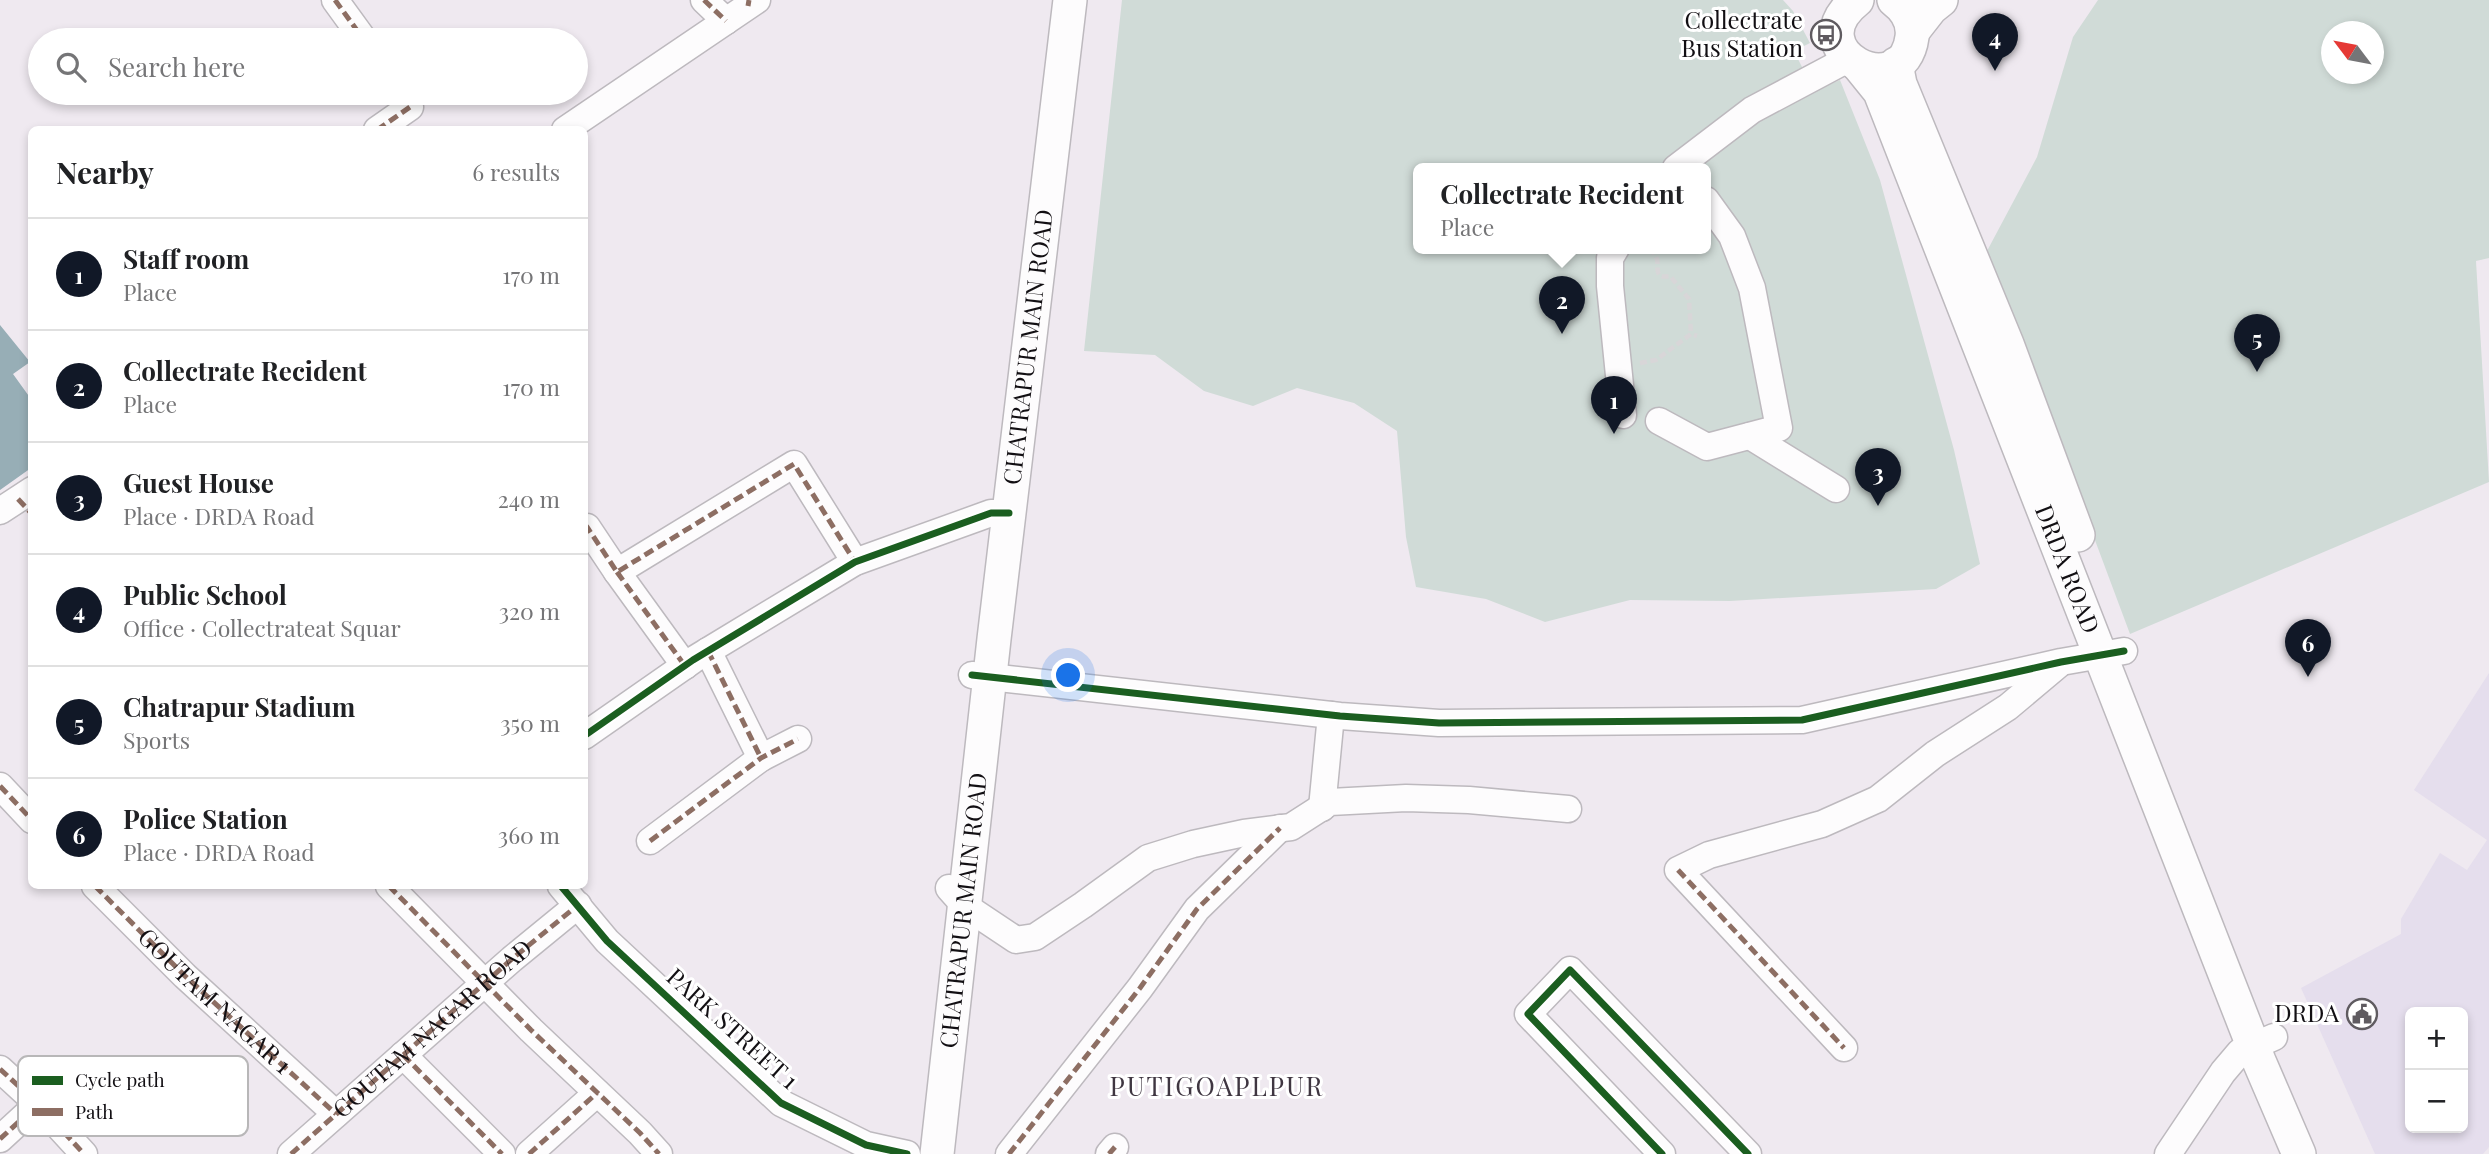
<!DOCTYPE html>
<meta charset="utf-8">
<style>
body{margin:0;font-family:"Playfair Display",serif;background:#f2f2f2;color:#202124}
.controls{position:absolute;right:21px;bottom:21px;display:grid;overflow:hidden;border-radius:10px;box-shadow:0 4px 10px #0003}
.controls button{width:63px;height:63px;display:grid;place-items:center;padding:0;border:0;border-bottom:2px solid #e0e0e0;background:#fff;color:#202124;font:35px sans-serif}
.compass{position:absolute;left:2321px;top:21px;width:63px;height:63px;border-radius:50%;background:#fff;box-shadow:0 4px 10px #0003;rotate:302deg}
.you{position:absolute;left:1069px;top:676px;width:24px;height:24px;margin:-18px;border:5px solid #fff;border-radius:50%;background:#1a73e8;box-shadow:0 0 0 10px #1a73e833}
.badge{display:grid;place-items:center;width:46px;height:46px;border-radius:50%;background:#111827;color:#fff;font-size:23px;font-weight:700}
.pin{position:absolute;translate:-50% -58px;filter:drop-shadow(0 2px 4px #0008)}
.pin::after{content:'';position:absolute;top:37px;width:24px;height:21px;background:inherit;clip-path:polygon(0 0,100% 0,50% 100%)}
.popup{position:absolute;left:1413px;top:163px;width:298px;height:91px;box-sizing:border-box;display:grid;place-content:center;border-radius:10px;background:#fff;filter:drop-shadow(0 2px 5px #0005);font-size:23px;white-space:nowrap;color:#757577}
.popup b{font-size:26px;color:#202124}
.popup::after{content:'';position:absolute;left:50%;top:100%;margin-left:-14px;border:14px solid transparent;border-top-color:#fff}
.list{margin:0;padding:0;list-style:none}
h2{display:flex;justify-content:space-between;align-items:center;height:91px;margin:0;padding:0 28px;font-size:30px}
h2 small{font-size:23px;font-weight:400;color:#757577}
.list li{display:grid;grid-template-columns:46px 1fr auto;gap:21px;align-items:center;box-sizing:border-box;height:112px;padding:0 28px;border-top:2px solid #e0e0e0}
.list b{display:block;font-size:26px;white-space:nowrap}
.list p{margin:0;font-size:23px;white-space:nowrap;color:#757577}
.list em{font-size:23px;font-style:normal;color:#757577}
.icon{flex:none;width:38px;height:38px;fill:none;stroke:currentColor;stroke-width:2;stroke-linecap:round;stroke-linejoin:round}
.map{position:relative;flex:none;width:2489px;height:1154px;overflow:hidden}
.search{position:absolute;background:#fff;box-shadow:0 4px 10px #0003;left:28px;top:28px;width:560px;height:77px;display:flex;align-items:center;gap:18px;box-sizing:border-box;padding:0 24px;border-radius:38px;color:#757577;font-size:26px}
.panel{position:absolute;background:#fff;box-shadow:0 4px 10px #0003;left:28px;top:126px;width:560px;height:763px;border-radius:10px}
.map>svg:first-child{display:block}
</style>
<div class="map">
<svg width="2489" height="1154" viewBox="0 0 2489 1154">
<rect width="100%" height="100%" fill="#efe9f0"/>
<path fill="#e5deed" fill-rule="evenodd" d="M 2489,673 L 2489,1147 L 2483,1154 L 2375,1154 L 2301,988 L 2401,934 L 2401,919 L 2440,853 L 2467,870 L 2487,840 L 2414,790 ZM 2410,1012 L 2463,1012 L 2463,1128 L 2410,1128 Z"/>
<g fill="#d0dbd7" fill-rule="evenodd">
<path d="M 1122,0 L 1783,0 L 1793,11 L 1810,43 L 1794,51 L 1814,91 L 1840,80 L 1880,180 L 1954,450 L 1980,564 L 1936,589 L 1730,601 L 1630,600 L 1545,622 L 1486,599 L 1416,587 L 1406,537 L 1397,431 L 1354,403 L 1297,388 L 1253,406 L 1204,391 L 1155,355 L 1084,351 ZM 1418,168 L 1706,168 L 1706,248 L 1418,248 Z"/>
<path d="M 2098,0 L 2489,0 L 2489,258 L 2476,261 L 2489,482 L 2130,634 L 1987,251 L 2037,157 L 2073,37 ZM 2332,32 L 2374,32 L 2374,74 L 2332,74 Z"/>
</g>
<path fill="#97aeb6" d="M 0,325 L 30,362 L 13,374 L 31,399 L 31,468 L 0,490 Z"/>
<g fill="none" stroke-linecap="round" stroke-linejoin="round">
<g stroke="#bdb9be" stroke-width="29">
<g id="minor">
<path d="M 335,0 L 364,40"/>
<path d="M 704,0 L 726,21"/>
<path d="M 377,130 L 410,107 L 400,93"/>
<path d="M 565,130 L 757,0"/>
<path d="M 1676,168 L 1752,110 L 1848,59"/>
<path d="M 1616,248 L 1610,258 L 1610,286 L 1623,415"/>
<path d="M 1659,421 L 1707,447 L 1779,428 L 1752,288 L 1732,236 L 1706,200"/>
<path d="M 1750,436 L 1836,489"/>
<path d="M 0,511 L 32,490"/>
<path d="M 584,529 L 587,527 L 617,572 L 794,464 L 855,562"/>
<path d="M 617,572 L 685,666"/>
<path d="M 708,651 L 761,758"/>
<path d="M 972,675 L 1340,716 L 1439,723 L 1802,720 L 2061,662 L 2124,651"/>
<path d="M 584,736 L 693,660 L 855,562 L 991,513 L 1009,513"/>
<path d="M 0,786 L 32,820"/>
<path d="M 1322,808 L 1331,715"/>
<path d="M 650,841 L 761,758 L 798,739"/>
<path d="M 95,886 L 185,976 L 336,1114"/>
<path d="M 389,886 L 531,1030 L 640,1133 L 659,1154"/>
<path d="M 561,886 L 607,941 L 781,1103 L 866,1145 L 907,1154"/>
<path d="M 949,888 L 965,906 L 1016,940 L 1035,937 L 1083,905 L 1148,858 L 1193,844 L 1244,833 L 1291,827 L 1330,802 L 1406,798 L 1469,800 L 1568,809"/>
<path d="M 1844,1048 L 1678,870 L 1709,855 L 1822,824 L 1878,799 L 1935,754 L 2008,707 L 2058,665"/>
<path d="M 403,1055 L 502,1154"/>
<path d="M 0,1069 L 38,1104 L 84,1154"/>
<path d="M 0,1139 L 38,1104"/>
<path id="s1" d="M 291,1154 L 512,959 L 578,905"/>
<path d="M 529,1154 L 597,1093"/>
<path d="M 1009,1154 L 1140,988 L 1197,909 L 1280,828"/>
<path d="M 1109,1154 L 1115,1147"/>
<path d="M 1662,1154 L 1528,1014 L 1570,970 L 1748,1154"/>
<path d="M 2168,1154 L 2223,1072 L 2240,1052 L 2274,1037"/>
</g>
</g>
<g stroke="#bdb9be" stroke-width="36">
<g id="major">
<path d="M 1857,0 C 1793,51 1903,107 1912,37 C 1914,21 1906,9 1894,0"/>
<path d="M 1913,31 L 1931,8 L 1941,0"/>
<path d="M 1896,64 L 1900,84 L 2007,344 L 2078,535"/>
<path id="s2" d="M 1859,66 L 1880,92 L 2259,1061 L 2299,1154"/>
<path id="s3" d="M 937,1154 L 994,639 L 1070,0"/>
</g>
</g>
<g stroke="#d8d6d8" stroke-width="4.5" stroke-dasharray="7 3.5" stroke-linecap="butt">
<path d="M 1651,248 L 1657,259 C 1659,268 1653,279 1670,276 L 1689,299 L 1691,334"/>
<path d="M 1640,363 L 1656,360 L 1691,334 L 1697,336"/>
</g>
<use href="#minor" stroke="#fdfcfd" stroke-width="26"/>
<use href="#major" stroke="#fdfcfd" stroke-width="33"/>
<g stroke="#8d6e63" stroke-width="5" stroke-dasharray="10 5" stroke-linecap="butt">
<path d="M 335,0 L 364,40"/>
<path d="M 704,0 L 726,21"/>
<path d="M 748,6 L 749,0"/>
<path d="M 377,130 L 410,107 L 400,93"/>
<path d="M 18,499 L 32,514"/>
<path d="M 584,529 L 587,527 L 617,572 L 794,464 L 855,562"/>
<path d="M 617,572 L 685,666"/>
<path d="M 708,651 L 761,758"/>
<path d="M 0,786 L 32,820"/>
<path d="M 650,841 L 761,758 L 798,739"/>
<path d="M 1678,870 L 1844,1048"/>
<path id="s4" d="M 95,886 L 185,976 L 336,1114"/>
<path d="M 389,886 L 531,1030 L 640,1133 L 659,1154"/>
<path d="M 403,1055 L 502,1154"/>
<path d="M 0,1069 L 38,1104 L 84,1154"/>
<path d="M 0,1139 L 38,1104"/>
<path d="M 291,1154 L 512,959 L 578,905"/>
<path d="M 529,1154 L 597,1093"/>
<path d="M 1009,1154 L 1140,988 L 1197,909 L 1280,828"/>
<path d="M 1109,1154 L 1115,1147"/>
</g>
<g stroke="#fff" stroke-width="11">
<g id="cycleway">
<path d="M 972,675 L 1340,716 L 1439,723 L 1802,720 L 2061,662 L 2124,651"/>
<path d="M 584,736 L 693,660 L 855,562 L 991,513 L 1009,513"/>
<path d="M 561,886 L 607,941 L 781,1103 L 866,1145 L 907,1154"/>
<path d="M 1662,1154 L 1528,1014 L 1570,970 L 1748,1154"/>
</g>
</g>
<use href="#cycleway" stroke="#1b5e20" stroke-width="7"/>
</g>
<defs>
<g id="bus-ring" transform="scale(1.575)"><circle r="9.5" fill="#fff" stroke="#5f5b60" stroke-width="1.5"/><path d="M-5-6H5V4H4V6H2V4H-2V6H-4V4H-5ZM-3.5-4V0h7V-4ZM-3.5 1.2v1.5H-2V1.2ZM2 1.2v1.5H3.5V1.2Z" fill="#5f5b60"/></g>
<g id="civic-ring" transform="scale(1.575)"><circle r="9.5" fill="#fff" stroke="#5f5b60" stroke-width="1.5"/><path d="M-.6-6.5H3V-4.5H.6V-3L4-1V1h2V6H-6V1h2V-1L-.6-3ZM-1.2 2.5V6h2.4V2.5Z" fill="#5f5b60"/></g>
</defs>
<g fill-rule="evenodd">
<use href="#bus-ring" x="1826" y="35"/>
<use href="#civic-ring" x="2362" y="1014"/>
</g>
<g text-anchor="middle" stroke-width="6" stroke-linejoin="round" paint-order="stroke">
<g font-size="24" fill="#120f13" stroke="#fff" text-anchor="end">
<text x="1803" y="29">Collectrate<tspan x="1803" dy="28">Bus Station</tspan></text>
<text x="2339" y="1022">DRDA</text>
</g>
<g font-size="24" fill="#120f13" stroke="#fff">
<text dy="8" stroke="none"><textPath href="#s3" startOffset="812">CHATRAPUR MAIN ROAD</textPath></text>
<text dy="8" stroke="none"><textPath href="#s2" startOffset="546">DRDA ROAD</textPath></text>
<text dy="8" stroke="none"><textPath href="#s3" startOffset="245">CHATRAPUR MAIN ROAD</textPath></text>
<text dy="8" stroke="none"><textPath href="#s4" startOffset="166">GOUTAM NAGAR 1</textPath></text>
<text dy="8" stroke="none"><textPath href="#s1" startOffset="189">GOUTAM NAGAR ROAD</textPath></text>
<text transform="translate(732 1029) rotate(42)" y="8">PARK STREET 1</text>
</g>
<g font-size="26" letter-spacing="2" fill="#3f3641" stroke="#fff">
<text x="1217" y="1096">PUTIGOAPLPUR</text>
</g>
</g>
<rect x="18" y="1056" width="230" height="80" rx="10" fill="#fff" stroke="#b8b7b8" stroke-width="2"/>
<rect x="32" y="1076" width="31" height="9" fill="#1b5e20"/>
<rect x="32" y="1108" width="31" height="8" fill="#8d6e63"/>
<g font-size="19" fill="#120f13">
<text x="75" y="1087">Cycle path</text>
<text x="75" y="1119">Path</text>
</g>
</svg>
<div class="controls">
<button>+</button>
<button>−</button>
</div>
<svg class="compass" viewBox="-18 -18 36 36"><path d="M0-13l5 13h-10z" fill="#e53935"/><path d="M0 13l5-13h-10z" fill="#757577"/></svg>
<div class="you"></div>
<div class="pin badge" style="left:1614px;top:434px">1</div>
<div class="pin badge" style="left:1562px;top:334px">2</div>
<div class="popup"><b>Collectrate Recident</b>Place</div>
<div class="pin badge" style="left:1878px;top:506px">3</div>
<div class="pin badge" style="left:1995px;top:71px">4</div>
<div class="pin badge" style="left:2257px;top:372px">5</div>
<div class="pin badge" style="left:2308px;top:677px">6</div>
<div class="search"><svg class="icon" aria-label="search" viewBox="0 0 24 24"><circle cx="10" cy="10" r="6"/><path d="M15 15l6 6"/></svg>Search here</div>
<section class="panel">
<h2>Nearby<small>6 results</small></h2>
<ul class="list">
<li><span class="badge">1</span><div><b>Staff room</b><p>Place</p></div><em>170 m</em></li>
<li><span class="badge">2</span><div><b>Collectrate Recident</b><p>Place</p></div><em>170 m</em></li>
<li><span class="badge">3</span><div><b>Guest House</b><p>Place · DRDA Road</p></div><em>240 m</em></li>
<li><span class="badge">4</span><div><b>Public School</b><p>Office · Collectrateat Squar</p></div><em>320 m</em></li>
<li><span class="badge">5</span><div><b>Chatrapur Stadium</b><p>Sports</p></div><em>350 m</em></li>
<li><span class="badge">6</span><div><b>Police Station</b><p>Place · DRDA Road</p></div><em>360 m</em></li>
</ul>
</section>
</div>
